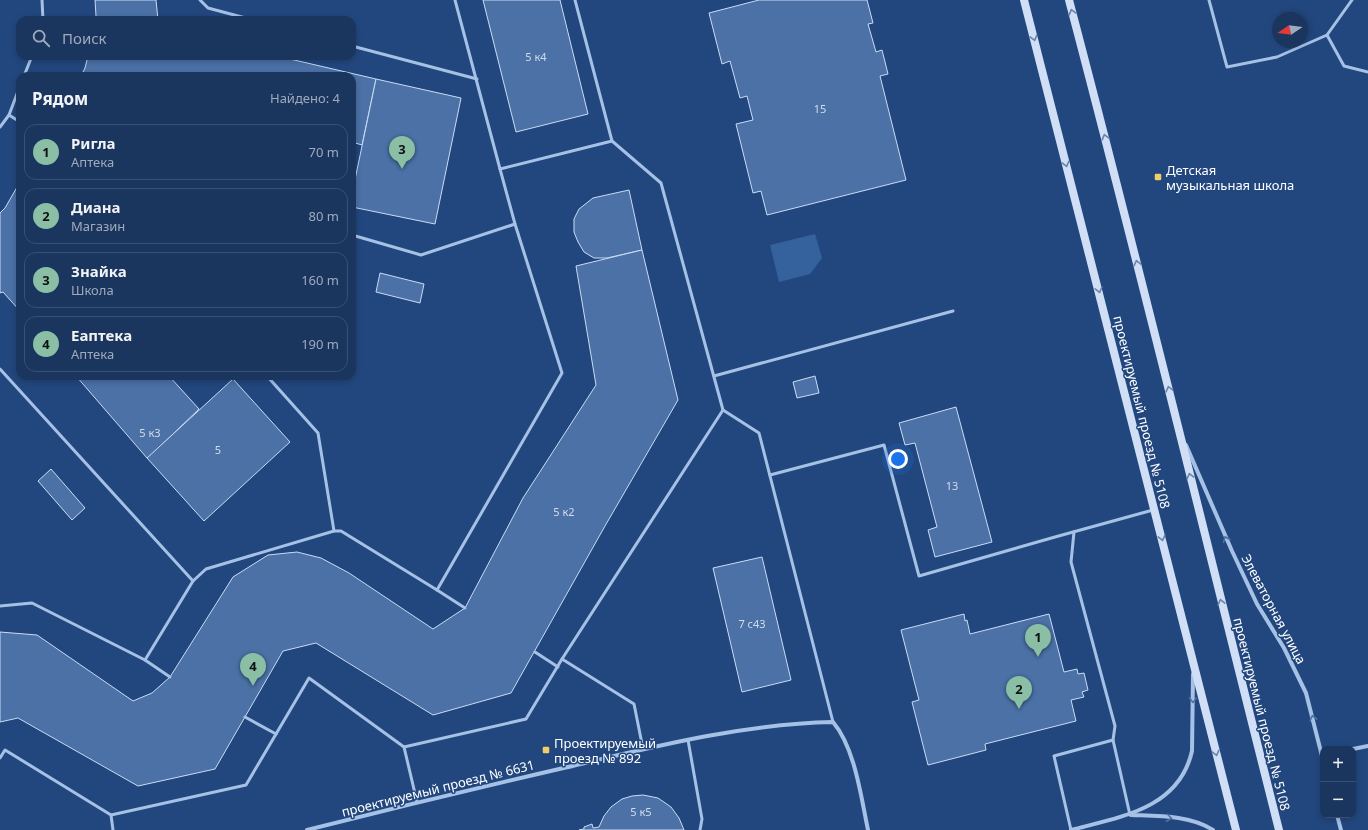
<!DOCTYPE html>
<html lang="ru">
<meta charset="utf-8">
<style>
body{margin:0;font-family:"Noto Sans",sans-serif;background:#274067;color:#f1f3f6}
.controls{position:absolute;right:12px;bottom:12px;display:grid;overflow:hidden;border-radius:8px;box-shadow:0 2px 6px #0003}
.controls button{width:36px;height:36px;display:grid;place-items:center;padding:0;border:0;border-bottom:1px solid #385073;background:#1a355e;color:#f1f3f6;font:20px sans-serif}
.compass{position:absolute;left:1272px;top:12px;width:36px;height:36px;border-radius:50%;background:#1a355e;box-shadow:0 2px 6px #0003;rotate:257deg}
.you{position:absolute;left:898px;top:459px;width:14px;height:14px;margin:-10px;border:3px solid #fff;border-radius:50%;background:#1a73e8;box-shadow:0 0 0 6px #1a73e833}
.badge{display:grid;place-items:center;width:26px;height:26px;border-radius:50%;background:#8abfa5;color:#111;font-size:13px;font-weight:700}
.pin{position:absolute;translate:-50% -33px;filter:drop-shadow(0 1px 2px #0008)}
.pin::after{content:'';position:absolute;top:21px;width:14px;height:12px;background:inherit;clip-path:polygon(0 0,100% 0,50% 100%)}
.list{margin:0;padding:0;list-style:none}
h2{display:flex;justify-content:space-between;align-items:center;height:52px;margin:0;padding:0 16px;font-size:17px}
h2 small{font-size:13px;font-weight:400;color:#9fabbc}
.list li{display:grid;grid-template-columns:26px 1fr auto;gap:12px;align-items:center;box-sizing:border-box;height:56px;margin:0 8px 8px;padding:0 8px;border:1px solid #385073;border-radius:12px}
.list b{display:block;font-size:15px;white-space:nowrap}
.list p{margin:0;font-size:13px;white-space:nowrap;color:#9fabbc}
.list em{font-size:13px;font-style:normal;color:#9fabbc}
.icon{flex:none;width:22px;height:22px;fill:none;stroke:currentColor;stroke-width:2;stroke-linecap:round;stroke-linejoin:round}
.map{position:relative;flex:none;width:1368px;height:830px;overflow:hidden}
.search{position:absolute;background:#1a355e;box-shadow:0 2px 6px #0003;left:16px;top:16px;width:340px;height:44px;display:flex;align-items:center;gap:10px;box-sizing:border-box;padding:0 14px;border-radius:12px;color:#9fabbc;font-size:15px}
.panel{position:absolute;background:#1a355e;box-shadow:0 2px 6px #0003;left:16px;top:72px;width:340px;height:308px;border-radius:12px}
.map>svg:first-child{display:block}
</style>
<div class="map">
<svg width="1368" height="830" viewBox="0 0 1368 830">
<rect width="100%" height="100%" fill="#22477e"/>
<path fill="#35619c" d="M 815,234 L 822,258 L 810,274 L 779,282 L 770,245 Z"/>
<g fill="#4b71a7" stroke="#cadcf5">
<path d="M 95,0 L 156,0 L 158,20 L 96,20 L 96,16 Z"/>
<path d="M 483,0 L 560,0 L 588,114 L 516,132 Z"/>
<path d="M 759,0 L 867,0 L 873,23 L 868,24 L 876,52 L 882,50 L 888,74 L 880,76 L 906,180 L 767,215 L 761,191 L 753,193 L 736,124 L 753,120 L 747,96 L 740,98 L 730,61 L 722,64 L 709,13 Z"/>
<path d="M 88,56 L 277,56 L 376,79 L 362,145 L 352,142 L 352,76 L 81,76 L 85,68 Z"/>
<path d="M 376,79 L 461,98 L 435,224 L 352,207 L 352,194 Z"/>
<path d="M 20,182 L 20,311 L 3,292 L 0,293 L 0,213 L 5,208 Z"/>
<path d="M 629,190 L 642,250 L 607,258 L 594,258 L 584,252 L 578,242 L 574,232 L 574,219 L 579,209 L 593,198 Z"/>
<path d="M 642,250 L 678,400 L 605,526 L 511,693 L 433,715 L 316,643 L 283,651 L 215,769 L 138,786 L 18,718 L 0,722 L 0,632 L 37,635 L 133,701 L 152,693 L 170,677 L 233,577 L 268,555 L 297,552 L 321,558 L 349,573 L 433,629 L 465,608 L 523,498 L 596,385 L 576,266 Z"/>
<path d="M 380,273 L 424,284 L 420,303 L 376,292 Z"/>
<path d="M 76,376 L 169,376 L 199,409 L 149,457 L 147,458 Z"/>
<path d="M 815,376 L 819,393 L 797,398 L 793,382 Z"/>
<path d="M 233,379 L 290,442 L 204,521 L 147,458 Z"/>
<path d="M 956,407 L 992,542 L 935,557 L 928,530 L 937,527 L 915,443 L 905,445 L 899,423 Z"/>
<path d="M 51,469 L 85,508 L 72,520 L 38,481 Z"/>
<path d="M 762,557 L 791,680 L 742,692 L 713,568 Z"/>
<path d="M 964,614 L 965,621 L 967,620 L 970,634 L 1049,614 L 1064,672 L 1077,669 L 1078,674 L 1084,673 L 1088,690 L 1082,692 L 1084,697 L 1071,700 L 1076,721 L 985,744 L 986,750 L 928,765 L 912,702 L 919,700 L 901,630 Z"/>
<path d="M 643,795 L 658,798 L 671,807 L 679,818 L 684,830 L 579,830 L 584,829 L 584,827 L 592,824 L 593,828 L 599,827 L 604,816 L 611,807 L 622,799 L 632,796 Z"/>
</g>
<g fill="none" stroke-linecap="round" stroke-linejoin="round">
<g stroke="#a6c1e6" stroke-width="3">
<path d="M 42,0 L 43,20"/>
<path d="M 200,0 L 208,8 L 253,20"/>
<path d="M 455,0 L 500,169"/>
<path d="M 575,0 L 612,141 L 661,183 L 723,410 L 759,433 L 833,722"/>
<path d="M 1209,0 L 1227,67 L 1277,57 L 1327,35 L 1344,66 L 1368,72"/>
<path d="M 1327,35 L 1352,0"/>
<path d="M 352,46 L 477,79"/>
<path d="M 24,76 L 32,56"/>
<path d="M 9,115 L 20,122"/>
<path d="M 0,127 L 9,115 L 20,86"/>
<path d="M 352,235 L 421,255 L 515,224"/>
<path d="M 0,369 L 193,581"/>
<path d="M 267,376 L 318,433 L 334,531"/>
<path d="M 714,376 L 953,311"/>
<path d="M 770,475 L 884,445 L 919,576 L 1055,537 L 1153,510"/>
<path d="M 1074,532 L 1071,562 L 1115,726 L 1113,740 L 1130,815"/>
<path d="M 437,590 L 465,608"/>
<path d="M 0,606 L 32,603 L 145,660 L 193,581 L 206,569 L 334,531 L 341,531 L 437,590 L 562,373 L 515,224 L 500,169 L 612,141"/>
<path d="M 535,652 L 558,667"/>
<path d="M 562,659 L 634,704 L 643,749"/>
<path d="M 145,660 L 170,677"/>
<path d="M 245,717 L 276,734"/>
<path d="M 688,740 L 702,819 L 700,830"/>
<path d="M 404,747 L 417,802"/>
<path d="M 0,758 L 5,750 L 111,815 L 113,830"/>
<path d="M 111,815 L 246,785 L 309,678 L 404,747 L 526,719 L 562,659 L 723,410"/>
<path d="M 1071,830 L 1054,756 L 1113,740"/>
</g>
<g stroke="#a6c1e6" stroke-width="4">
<path d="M 1186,445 L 1232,551 L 1257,604 L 1284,648 L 1306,693 L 1323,760"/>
<path d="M 1353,749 L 1368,746"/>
<path d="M 1131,815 C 1158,816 1190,815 1213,830"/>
<path d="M 1337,815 L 1341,830"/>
<path d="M 307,830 C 394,808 481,787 568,767 C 656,746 743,724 833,722 C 855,748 861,797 868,830"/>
<path d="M 1071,830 C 1120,817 1179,809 1192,751 L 1193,674"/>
</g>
<g stroke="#d0dff5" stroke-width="8">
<path d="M 1024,0 L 1236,830"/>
<path d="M 1069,0 C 1142,276 1209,553 1279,830"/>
</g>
</g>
<defs><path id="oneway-chevron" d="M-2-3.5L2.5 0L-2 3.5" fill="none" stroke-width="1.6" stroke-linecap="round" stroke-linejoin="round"/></defs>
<g stroke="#6884ae">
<use href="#oneway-chevron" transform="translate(1072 12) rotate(-105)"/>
<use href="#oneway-chevron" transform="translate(1034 38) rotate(75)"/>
<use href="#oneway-chevron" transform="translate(1105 137) rotate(-105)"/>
<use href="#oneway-chevron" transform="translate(1066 164) rotate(76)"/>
<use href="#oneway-chevron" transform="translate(1137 263) rotate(-104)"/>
<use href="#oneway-chevron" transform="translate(1099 290) rotate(76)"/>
<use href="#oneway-chevron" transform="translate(1169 389) rotate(-104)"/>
<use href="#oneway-chevron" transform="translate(1190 476) rotate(-104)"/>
<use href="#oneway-chevron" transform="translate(1162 538) rotate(76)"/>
<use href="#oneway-chevron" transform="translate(1221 602) rotate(-104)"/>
<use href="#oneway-chevron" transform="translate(1216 753) rotate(76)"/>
</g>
<g stroke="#5072a2">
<use href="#oneway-chevron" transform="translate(1226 539) rotate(-113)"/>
<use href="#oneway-chevron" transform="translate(1193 700) rotate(90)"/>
<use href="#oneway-chevron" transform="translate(1313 718) rotate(-104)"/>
<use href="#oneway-chevron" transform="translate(1169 818) rotate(7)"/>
</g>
<g fill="#f2ce68" stroke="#22477e" stroke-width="1.5">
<rect x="1154" y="173" width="8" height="8" rx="2"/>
<rect x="542" y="746" width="8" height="8" rx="2"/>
</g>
<g text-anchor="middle" stroke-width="3" stroke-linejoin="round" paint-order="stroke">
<g font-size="11" fill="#d2dce9">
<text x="536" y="61">5 к4</text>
<text x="820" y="113">15</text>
<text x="150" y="437">5 к3</text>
<text x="218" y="454">5</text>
<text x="952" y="490">13</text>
<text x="564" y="516">5 к2</text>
<text x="752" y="628">7 с43</text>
<text x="641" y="816">5 к5</text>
</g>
<g font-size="13" fill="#fff" stroke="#22477e" text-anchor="start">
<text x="1166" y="175">Детская<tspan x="1166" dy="15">музыкальная школа</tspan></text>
<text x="554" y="748">Проектируемый<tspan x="554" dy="15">проезд № 892</tspan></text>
</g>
<g font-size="13" fill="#fff" stroke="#22477e">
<text transform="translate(1142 412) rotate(76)" y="5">проектируемый проезд № 5108</text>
<text transform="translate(1274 609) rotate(62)" y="5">Элеваторная улица</text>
<text transform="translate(1262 714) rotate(76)" y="5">проектируемый проезд № 5108</text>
<text transform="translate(438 788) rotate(-14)" y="5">проектируемый проезд № 6631</text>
</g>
</g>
</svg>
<div class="controls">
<button>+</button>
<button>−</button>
</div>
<svg class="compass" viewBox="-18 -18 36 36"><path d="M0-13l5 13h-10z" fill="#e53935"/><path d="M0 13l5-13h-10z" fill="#9fabbc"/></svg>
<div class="you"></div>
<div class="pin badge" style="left:1038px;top:657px">1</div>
<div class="pin badge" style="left:1019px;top:709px">2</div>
<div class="pin badge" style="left:402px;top:169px">3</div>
<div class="pin badge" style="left:253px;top:686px">4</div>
<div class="search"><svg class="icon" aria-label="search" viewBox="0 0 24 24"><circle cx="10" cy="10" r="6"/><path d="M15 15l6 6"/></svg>Поиск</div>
<section class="panel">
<h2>Рядом<small>Найдено: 4</small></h2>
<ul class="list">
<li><span class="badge">1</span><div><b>Ригла</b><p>Аптека</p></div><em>70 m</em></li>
<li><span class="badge">2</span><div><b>Диана</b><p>Магазин</p></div><em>80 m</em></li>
<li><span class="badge">3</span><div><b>Знайка</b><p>Школа</p></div><em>160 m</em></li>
<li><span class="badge">4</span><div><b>Еаптека</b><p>Аптека</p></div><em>190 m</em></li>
</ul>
</section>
</div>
